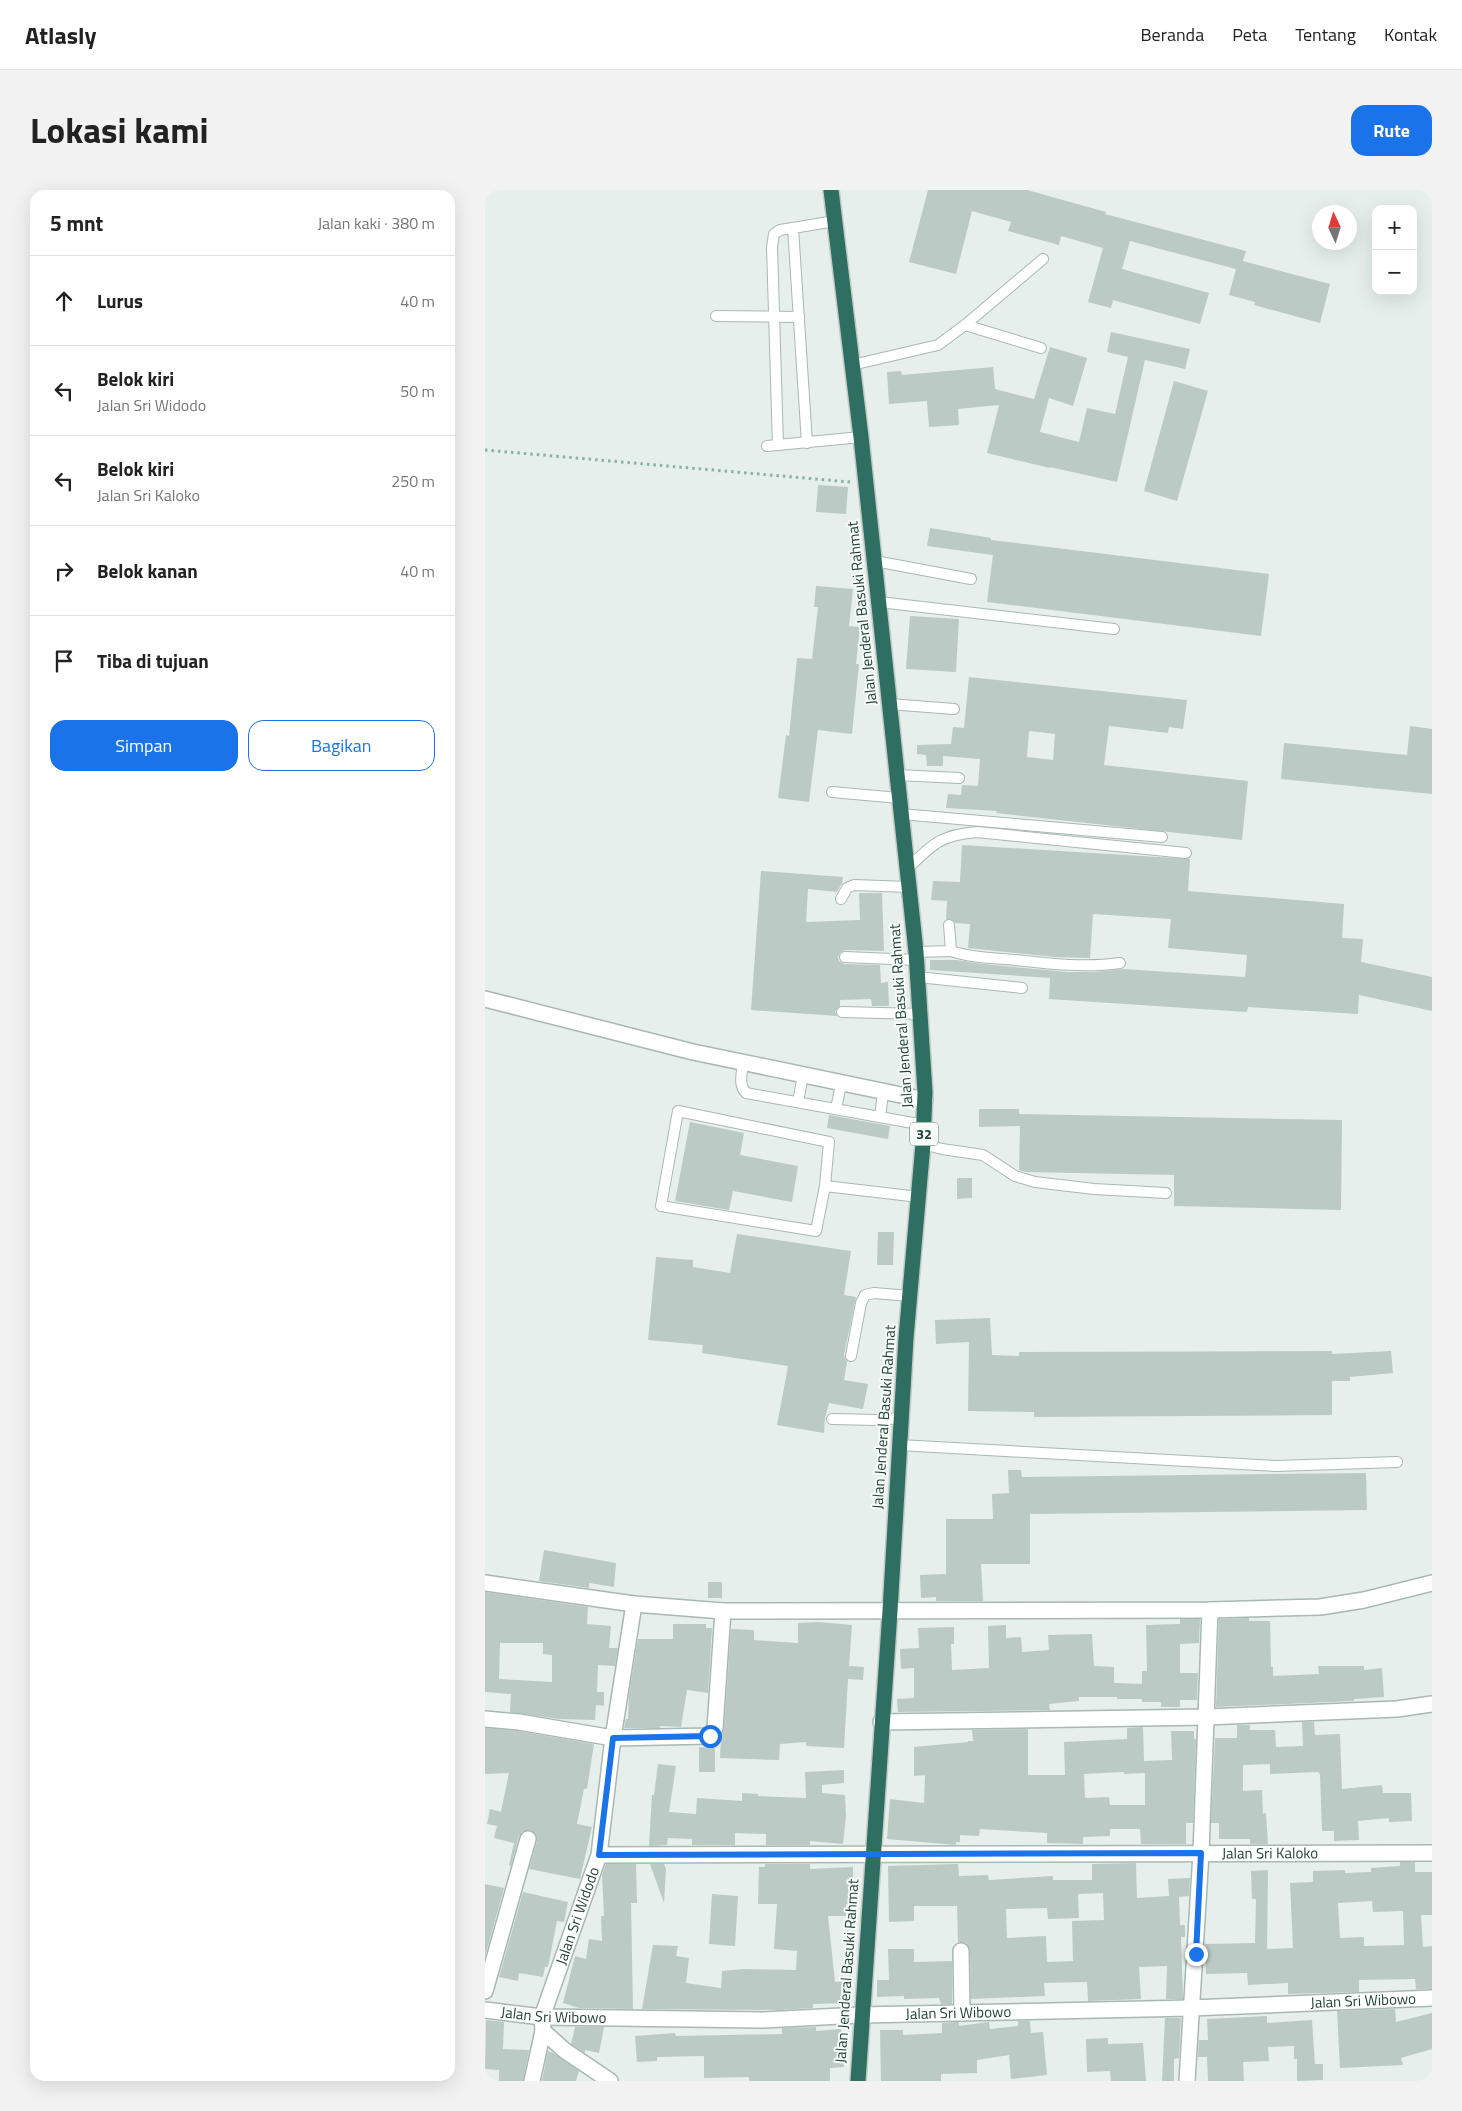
<!DOCTYPE html>
<html lang="id">
<meta charset="utf-8">
<style>
body{margin:0;font-family:"Titillium Web",sans-serif;background:#f2f2f2;color:#222}
.controls{position:absolute;right:15px;top:15px;display:grid;overflow:hidden;border-radius:10px;box-shadow:0 5px 20px #0002}
.controls button{width:45px;height:45px;display:grid;place-items:center;padding:0;border:0;border-bottom:1px solid #e0e0e0;background:#fff;color:#222;font:25px sans-serif}
.compass{position:absolute;left:827px;top:15px;width:45px;height:45px;border-radius:50%;background:#fff;box-shadow:0 5px 20px #0002;rotate:356deg}
.stop{position:absolute;width:15px;height:15px;margin:-11px;border:4px solid #1a73e8;border-radius:50%;background:#fff}
.stop.end{background:#1a73e8;border-color:#fff;box-shadow:0 1px 5px #0008}
.list{margin:0;padding:0;list-style:none}
h2{display:flex;justify-content:space-between;align-items:center;height:65px;margin:0;padding:0 20px;font-size:21px}
h2 small{font-size:16px;font-weight:400;color:#767676}
.list li{display:grid;grid-template-columns:32px 1fr auto;gap:15px;align-items:center;box-sizing:border-box;height:90px;padding:0 20px;border-top:1px solid #e0e0e0}
.list b{display:block;font-size:19px;white-space:nowrap}
.list p{margin:0;font-size:16px;white-space:nowrap;color:#767676}
.list em{font-size:16px;font-style:normal;color:#767676}
.actions{display:flex;gap:10px;padding:15px 20px}
.actions a{flex:1;padding:11px 0;border:1px solid #1a73e8;border-radius:15px;text-align:center;font-size:18px;color:#1a73e8}
.actions .main{background:#1a73e8;color:#fff}
.icon{flex:none;width:28px;height:28px;fill:none;stroke:currentColor;stroke-width:2;stroke-linecap:round;stroke-linejoin:round}
.map{position:relative;flex:none;width:947px;height:1891px;overflow:hidden;border-radius:15px}
header{display:flex;align-items:center;gap:30px;box-sizing:border-box;height:70px;padding:0 25px;background:#fff;border-bottom:1px solid #e0e0e0}
header strong{font-size:24px}
nav{display:flex;gap:28px;margin-inline-start:auto;font-size:18px}
.intro{display:flex;align-items:center;justify-content:space-between;box-sizing:border-box;height:120px;padding:0 30px}
h1{margin:0;font-size:35px}
.button{padding:12px 22px;border-radius:15px;background:#1a73e8;color:#fff;font-size:18px;font-weight:700}
main{display:flex;gap:30px;padding:0 30px}
aside{flex:1;background:#fff;border-radius:15px;box-shadow:0 5px 20px #0002}
.map>svg:first-child{display:block}
</style>
<header>
<strong>Atlasly</strong>
<nav><a>Beranda</a><a>Peta</a><a>Tentang</a><a>Kontak</a></nav>
</header>
<div class="intro"><h1>Lokasi kami</h1><a class="button">Rute</a></div>
<main>
<aside>
<h2>5 mnt<small>Jalan kaki · 380 m</small></h2>
<ul class="list">
<li><svg class="icon" aria-label="ahead" viewBox="0 0 24 24"><path d="M12 20V5M6 11l6-6 6 6"/></svg><div><b>Lurus</b></div><em>40 m</em></li>
<li><svg class="icon" aria-label="left" viewBox="0 0 24 24"><path d="M17 20v-9H6M10 6l-5 5 5 5"/></svg><div><b>Belok kiri</b><p>Jalan Sri Widodo</p></div><em>50 m</em></li>
<li><svg class="icon" aria-label="left" viewBox="0 0 24 24"><path d="M17 20v-9H6M10 6l-5 5 5 5"/></svg><div><b>Belok kiri</b><p>Jalan Sri Kaloko</p></div><em>250 m</em></li>
<li><svg class="icon" aria-label="right" viewBox="0 0 24 24"><path d="M7 20v-9h11M14 6l5 5-5 5"/></svg><div><b>Belok kanan</b></div><em>40 m</em></li>
<li><svg class="icon" aria-label="arrive" viewBox="0 0 24 24"><path d="M6 21V4h12l-3 4 3 4H6"/></svg><div><b>Tiba di tujuan</b></div></li>
</ul>
<div class="actions"><a class="main">Simpan</a><a>Bagikan</a></div>
</aside>
<div class="map">
<svg width="947" height="1891" viewBox="0 0 947 1891">
<rect width="100%" height="100%" fill="#e6efeb"/>
<g fill="#bbcac4" fill-rule="evenodd">
<path d="M 443,0 L 542,0 L 621,22 L 620,24 L 761,61 L 758,71 L 845,94 L 835,133 L 769,115 L 770,112 L 744,105 L 751,79 L 645,51 L 637,79 L 724,103 L 715,134 L 628,110 L 626,118 L 603,112 L 618,58 L 576,46 L 574,55 L 523,41 L 526,32 L 487,21 L 471,84 L 424,72 Z"/>
<path d="M 626,142 L 705,159 L 700,179 L 660,170 L 632,292 L 565,277 L 565,278 L 502,263 L 514,215 L 473,219 L 474,235 L 444,237 L 442,211 L 404,214 L 402,182 L 416,181 L 417,185 L 508,177 L 510,199 L 549,209 L 565,157 L 602,168 L 588,216 L 564,208 L 555,242 L 594,252 L 602,218 L 630,224 L 643,167 L 622,162 Z"/>
<path d="M 689,191 L 723,201 L 692,311 L 659,301 Z"/>
<path d="M 333,295 L 363,297 L 361,324 L 331,322 Z"/>
<path d="M 445,338 L 506,348 L 506,350 L 784,384 L 776,446 L 502,412 L 508,365 L 442,356 Z"/>
<path d="M 331,396 L 368,399 L 364,436 L 375,437 L 371,474 L 374,474 L 367,544 L 333,540 L 324,612 L 293,608 L 301,545 L 304,546 L 312,468 L 327,469 L 333,417 L 329,417 Z"/>
<path d="M 425,426 L 474,429 L 471,482 L 421,479 Z"/>
<path d="M 484,487 L 702,510 L 698,539 L 684,537 L 683,543 L 624,536 L 619,575 L 763,591 L 757,650 L 511,623 L 512,621 L 461,618 L 463,604 L 476,605 L 477,595 L 493,596 L 495,569 L 458,566 L 458,576 L 442,576 L 441,565 L 432,564 L 432,555 L 466,554 L 468,537 L 479,538 ZM 544,541 L 570,544 L 568,570 L 542,567 Z"/>
<path d="M 925,536 L 947,539 L 947,604 L 796,589 L 799,553 L 922,565 Z"/>
<path d="M 477,655 L 705,669 L 703,701 L 859,714 L 857,748 L 878,749 L 876,772 L 947,787 L 947,821 L 874,805 L 873,824 L 763,817 L 762,822 L 564,809 L 565,788 L 445,780 L 445,770 L 472,770 L 497,774 L 583,782 L 610,782 L 638,779 L 760,787 L 762,765 L 683,758 L 686,729 L 608,724 L 605,768 L 570,767 L 483,758 L 485,734 L 470,733 L 466,729 L 461,729 L 462,711 L 446,710 L 448,691 L 475,692 Z"/>
<path d="M 276,681 L 358,687 L 357,693 L 352,702 L 323,699 L 321,732 L 375,730 L 374,703 L 397,703 L 399,761 L 360,760 L 355,763 L 353,767 L 354,771 L 359,774 L 395,775 L 396,793 L 403,792 L 404,816 L 387,816 L 386,809 L 355,810 L 355,816 L 350,821 L 352,826 L 266,820 Z"/>
<path d="M 494,919 L 534,919 L 534,924 L 857,930 L 856,1020 L 689,1016 L 689,985 L 541,982 L 534,980 L 535,936 L 494,937 Z"/>
<path d="M 344,925 L 405,936 L 403,949 L 342,938 Z"/>
<path d="M 205,932 L 259,943 L 255,965 L 313,976 L 307,1012 L 248,1001 L 244,1020 L 190,1011 Z"/>
<path d="M 472,988 L 487,988 L 487,1008 L 472,1009 Z"/>
<path d="M 393,1042 L 409,1042 L 408,1075 L 392,1075 Z"/>
<path d="M 252,1044 L 366,1061 L 359,1105 L 371,1107 L 359,1165 L 362,1172 L 359,1190 L 383,1194 L 378,1219 L 344,1213 L 340,1228 L 339,1243 L 292,1235 L 303,1176 L 217,1163 L 218,1155 L 163,1150 L 171,1067 L 208,1070 L 208,1077 L 245,1083 Z"/>
<path d="M 505,1128 L 507,1165 L 534,1166 L 534,1162 L 847,1161 L 847,1164 L 906,1161 L 908,1183 L 865,1187 L 865,1191 L 847,1191 L 847,1225 L 549,1227 L 549,1222 L 483,1221 L 484,1152 L 451,1154 L 450,1130 Z"/>
<path d="M 523,1280 L 536,1280 L 537,1287 L 881,1283 L 882,1320 L 545,1324 L 545,1374 L 496,1374 L 498,1411 L 451,1411 L 451,1407 L 436,1408 L 435,1385 L 461,1384 L 461,1329 L 508,1329 L 507,1304 L 524,1303 Z"/>
<path d="M 59,1360 L 131,1373 L 129,1397 L 104,1393 L 104,1398 L 54,1391 Z"/>
<rect x="223" y="1392" width="14" height="16"/>
<path d="M 0,1402 L 103,1417 L 102,1434 L 126,1436 L 124,1458 L 133,1458 L 130,1476 L 113,1475 L 112,1502 L 119,1502 L 119,1516 L 111,1515 L 110,1530 L 74,1529 L 25,1522 L 26,1504 L 0,1502 ZM 15,1453 L 58,1453 L 58,1464 L 67,1465 L 67,1492 L 14,1489 Z"/>
<path d="M 764,1428 L 764,1431 L 785,1431 L 786,1477 L 788,1477 L 788,1486 L 834,1484 L 833,1476 L 879,1476 L 879,1480 L 897,1478 L 899,1507 L 869,1509 L 869,1511 L 731,1517 L 734,1429 Z"/>
<path d="M 695,1429 L 715,1429 L 714,1453 L 695,1454 L 695,1483 L 713,1483 L 712,1510 L 695,1510 L 695,1517 L 676,1517 L 676,1512 L 657,1512 L 657,1509 L 632,1509 L 632,1507 L 594,1507 L 594,1511 L 564,1514 L 565,1520 L 413,1522 L 412,1509 L 429,1508 L 429,1478 L 416,1479 L 415,1459 L 434,1458 L 433,1438 L 469,1437 L 469,1454 L 466,1454 L 467,1480 L 504,1478 L 503,1436 L 521,1435 L 521,1448 L 536,1447 L 537,1462 L 564,1460 L 563,1445 L 607,1444 L 609,1476 L 629,1477 L 629,1493 L 657,1494 L 657,1481 L 662,1481 L 661,1435 L 695,1434 Z"/>
<path d="M 333,1432 L 367,1435 L 364,1476 L 379,1477 L 378,1490 L 363,1489 L 359,1558 L 321,1556 L 321,1552 L 295,1554 L 294,1570 L 235,1568 L 236,1547 L 239,1539 L 246,1439 L 269,1440 L 269,1450 L 313,1453 L 313,1433 Z"/>
<path d="M 188,1434 L 221,1434 L 221,1438 L 227,1438 L 223,1503 L 202,1500 L 196,1537 L 175,1536 L 175,1538 L 139,1538 L 141,1529 L 143,1529 L 144,1504 L 153,1449 L 188,1449 Z"/>
<path d="M 817,1532 L 829,1532 L 830,1545 L 855,1544 L 857,1599 L 897,1595 L 898,1603 L 926,1603 L 927,1631 L 904,1632 L 904,1628 L 873,1631 L 874,1650 L 849,1651 L 849,1641 L 837,1641 L 835,1584 L 833,1582 L 785,1584 L 785,1574 L 758,1575 L 758,1601 L 777,1600 L 778,1624 L 781,1623 L 783,1654 L 765,1654 L 765,1649 L 734,1649 L 734,1633 L 726,1633 L 730,1548 L 752,1548 L 752,1535 L 765,1535 L 765,1540 L 790,1540 L 791,1557 L 818,1556 Z"/>
<path d="M 658,1537 L 659,1571 L 687,1570 L 686,1541 L 709,1541 L 709,1549 L 711,1549 L 708,1633 L 701,1633 L 701,1654 L 656,1654 L 655,1639 L 625,1639 L 625,1646 L 598,1647 L 598,1654 L 562,1653 L 562,1643 L 495,1639 L 494,1646 L 475,1645 L 475,1652 L 471,1652 L 471,1655 L 402,1649 L 405,1609 L 439,1613 L 440,1585 L 429,1586 L 429,1557 L 483,1552 L 483,1551 L 488,1551 L 487,1540 L 543,1539 L 543,1585 L 580,1585 L 579,1552 L 642,1549 L 642,1538 ZM 639,1582 L 639,1584 L 660,1583 L 660,1615 L 625,1615 L 624,1607 L 600,1608 L 599,1584 Z"/>
<path d="M 0,1538 L 33,1541 L 109,1554 L 102,1599 L 99,1599 L 92,1634 L 107,1637 L 95,1689 L 44,1679 L 52,1651 L 50,1643 L 45,1640 L 37,1642 L 34,1646 L 26,1676 L 24,1675 L 29,1653 L 9,1648 L 12,1636 L 2,1634 L 5,1619 L 16,1622 L 24,1583 L 0,1584 Z"/>
<path d="M 214,1557 L 230,1558 L 230,1582 L 214,1582 Z"/>
<path d="M 173,1574 L 191,1576 L 184,1622 L 211,1624 L 212,1608 L 257,1611 L 257,1603 L 273,1604 L 273,1606 L 321,1608 L 320,1582 L 359,1580 L 359,1593 L 337,1595 L 337,1603 L 360,1605 L 361,1626 L 358,1654 L 325,1651 L 325,1655 L 281,1655 L 281,1644 L 250,1643 L 250,1655 L 207,1655 L 207,1649 L 183,1648 L 182,1655 L 164,1656 L 167,1605 L 169,1605 Z"/>
<path d="M 915,1672 L 930,1672 L 930,1682 L 947,1682 L 947,1725 L 936,1725 L 938,1757 L 947,1756 L 947,1799 L 931,1799 L 930,1789 L 874,1790 L 874,1802 L 803,1804 L 803,1793 L 763,1795 L 762,1783 L 721,1784 L 720,1754 L 770,1753 L 771,1709 L 767,1709 L 766,1681 L 783,1680 L 782,1759 L 808,1758 L 805,1693 L 828,1692 L 828,1681 L 860,1680 L 860,1683 L 886,1682 L 886,1678 L 915,1676 ZM 887,1711 L 888,1722 L 918,1721 L 919,1755 L 879,1756 L 879,1747 L 855,1748 L 853,1713 Z"/>
<path d="M 651,1673 L 652,1708 L 684,1706 L 683,1689 L 705,1688 L 704,1706 L 694,1707 L 695,1735 L 700,1735 L 700,1747 L 696,1747 L 698,1809 L 681,1809 L 682,1776 L 654,1777 L 656,1809 L 603,1811 L 602,1792 L 559,1793 L 560,1806 L 486,1809 L 485,1760 L 481,1753 L 473,1752 L 472,1716 L 429,1716 L 429,1731 L 404,1732 L 403,1676 L 473,1674 L 474,1686 L 503,1685 L 504,1690 L 568,1686 L 568,1690 L 607,1690 L 607,1674 ZM 618,1703 L 619,1730 L 587,1731 L 588,1771 L 562,1772 L 561,1746 L 522,1748 L 521,1719 L 562,1718 L 563,1729 L 594,1728 L 593,1704 Z"/>
<path d="M 121,1674 L 151,1674 L 152,1713 L 146,1713 L 148,1819 L 94,1818 L 78,1813 L 90,1766 L 101,1769 L 104,1749 L 117,1751 L 116,1726 L 119,1726 L 117,1685 Z"/>
<path d="M 165,1674 L 179,1674 L 181,1679 L 179,1713 Z"/>
<path d="M 280,1674 L 325,1674 L 325,1679 L 368,1677 L 368,1698 L 367,1698 L 366,1714 L 361,1714 L 361,1726 L 343,1726 L 350,1792 L 364,1791 L 365,1813 L 328,1814 L 328,1818 L 296,1820 L 157,1819 L 168,1755 L 193,1756 L 191,1766 L 204,1768 L 201,1793 L 236,1798 L 237,1781 L 259,1779 L 311,1780 L 312,1761 L 289,1759 L 292,1714 L 273,1714 L 274,1677 L 280,1677 Z"/>
<path d="M 0,1694 L 19,1698 L 0,1767 Z"/>
<path d="M 38,1702 L 83,1712 L 79,1732 L 72,1731 L 63,1777 L 60,1777 L 58,1787 L 34,1783 L 33,1791 L 14,1787 Z"/>
<path d="M 227,1704 L 253,1706 L 250,1756 L 224,1754 Z"/>
<path d="M 403,1759 L 429,1759 L 429,1772 L 467,1771 L 467,1814 L 456,1814 L 454,1808 L 419,1809 L 419,1806 L 392,1807 L 392,1790 L 404,1790 Z"/>
<path d="M 910,1819 L 911,1832 L 947,1823 L 947,1859 L 916,1868 L 918,1875 L 855,1878 L 852,1821 Z"/>
<path d="M 782,1826 L 782,1833 L 827,1830 L 830,1874 L 838,1874 L 838,1890 L 812,1891 L 812,1869 L 809,1869 L 809,1856 L 783,1857 L 784,1871 L 758,1872 L 759,1891 L 723,1891 L 722,1867 L 713,1867 L 714,1850 L 723,1850 L 722,1829 Z"/>
<path d="M 680,1828 L 696,1828 L 694,1868 L 689,1869 L 689,1891 L 677,1891 Z"/>
<path d="M 1,1830 L 19,1832 L 18,1859 L 44,1860 L 38,1891 L 14,1891 L 14,1880 L 0,1879 Z"/>
<path d="M 533,1831 L 545,1831 L 546,1843 L 558,1842 L 562,1885 L 526,1889 L 524,1865 L 492,1870 L 492,1883 L 456,1884 L 456,1891 L 396,1891 L 395,1840 L 418,1840 L 418,1845 L 457,1843 L 457,1833 L 474,1832 L 474,1836 L 504,1832 L 505,1839 L 533,1836 Z"/>
<path d="M 90,1837 L 119,1837 L 114,1863 L 100,1860 L 100,1863 L 86,1854 Z"/>
<path d="M 331,1837 L 331,1841 L 356,1839 L 359,1877 L 345,1878 L 345,1891 L 264,1891 L 264,1887 L 219,1888 L 219,1866 L 172,1867 L 172,1871 L 152,1872 L 150,1846 L 190,1843 L 191,1846 L 297,1844 L 297,1838 Z"/>
<path d="M 623,1848 L 623,1854 L 658,1853 L 661,1891 L 626,1891 L 625,1881 L 602,1882 L 601,1849 Z"/>
<path d="M 63,1861 L 68,1863 L 94,1881 L 91,1891 L 57,1891 Z"/>
</g>
<g fill="none" stroke-linecap="round" stroke-linejoin="round">
<g stroke="#a8b8b2" stroke-width="12">
<g id="lane">
<path d="M 231,126 L 314,127"/>
<path d="M 480,135 L 556,158"/>
<path d="M 367,175 L 453,155 L 480,135 L 558,69"/>
<path d="M 322,253 L 308,38 L 350,31"/>
<path d="M 293,255 L 287,57 L 289,44 L 295,40 L 308,38"/>
<path d="M 282,256 L 376,247"/>
<path d="M 390,371 L 486,389"/>
<path d="M 394,412 L 629,439"/>
<path d="M 404,514 L 469,519"/>
<path d="M 412,585 L 474,588"/>
<path d="M 347,602 L 414,608"/>
<path d="M 416,624 L 677,647"/>
<path d="M 422,679 C 448,654 455,645 492,642 L 701,663"/>
<path d="M 356,709 L 362,698 L 369,695 L 424,697"/>
<path d="M 466,761 C 487,768 509,768 531,770 C 565,774 601,778 635,773"/>
<path d="M 431,762 L 466,761 L 464,735"/>
<path d="M 360,767 L 432,770"/>
<path d="M 433,787 L 537,798"/>
<path d="M 357,822 L 436,824"/>
<path d="M 258,873 C 257,883 253,895 261,903 L 439,935"/>
<path d="M 313,912 L 318,885"/>
<path d="M 351,919 L 356,894"/>
<path d="M 395,927 L 398,903"/>
<path d="M 438,954 L 457,959 L 498,965 L 530,986 L 550,992 L 609,999 L 681,1003"/>
<path d="M 340,996 L 331,1041 L 176,1016 L 193,921 L 344,952 L 340,996 L 434,1007"/>
<path d="M 366,1166 L 376,1113 L 380,1105 L 389,1103 L 425,1106"/>
<path d="M 347,1229 L 392,1230 L 416,1228"/>
<path d="M 414,1255 L 791,1276 L 912,1272"/>
</g>
</g>
<g stroke="#a8b8b2" stroke-width="18">
<g id="street">
<path d="M 0,809 L 208,862 L 440,910"/>
<path d="M 0,1393 L 149,1414 L 238,1421 L 725,1420 L 835,1417 L 879,1410 L 947,1393"/>
<path d="M 0,1529 L 34,1532 L 128,1548 L 225,1546 L 230,1538 L 238,1421"/>
<path d="M 396,1532 L 722,1527 L 912,1519 L 947,1514"/>
<path id="s1" d="M 114,1665 L 947,1663"/>
<path d="M 476,1761 L 477,1823"/>
<path d="M 0,1801 L 43,1649"/>
<path id="s2" d="M 0,1820 L 57,1827 L 278,1830 L 376,1825 L 706,1818 L 947,1808"/>
<path d="M 47,1891 L 58,1841"/>
<path id="s3" d="M 125,1891 L 79,1860 L 58,1841 L 57,1827 L 114,1665 L 128,1548 L 149,1414"/>
<path d="M 702,1891 L 716,1663 L 725,1420"/>
</g>
</g>
<g stroke="#c2cac8" stroke-width="18">
<path id="highway" d="M 346,0 L 376,247 L 431,762 L 440,902 L 438,954 L 421,1148 L 405,1421 L 373,1891"/>
</g>
<path stroke="#86b3a5" stroke-width="3" stroke-dasharray="2.5 4" stroke-linecap="butt" d="M 0,260 L 365,292"/>
<use href="#lane" stroke="#fff" stroke-width="10"/>
<use href="#street" stroke="#fff" stroke-width="15"/>
<use href="#highway" stroke="#2f6f62" stroke-width="15"/>
</g>
<g fill="none" stroke-linecap="round" stroke-linejoin="round">
<path stroke="#1a73e8" stroke-width="6" d="M 225,1546 L 128,1548 L 114,1665 L 716,1663 L 711,1764"/>
</g>
<g text-anchor="middle" stroke-width="4" stroke-linejoin="round" paint-order="stroke">
<rect fill="#f7fbf9" stroke="#637a73" stroke-width="1" x="425" y="932.5" width="28" height="23" rx="4"/>
<g font-size="14" font-weight="bold" fill="#24423a">
<text x="439" y="949">32</text>
</g>
<g font-size="15" fill="#24423a" stroke="#f7fbf9">
<text transform="translate(377 423) rotate(-96)" y="5">Jalan Jenderal Basuki Rahmat</text>
<text transform="translate(416 826) rotate(-94)" y="5">Jalan Jenderal Basuki Rahmat</text>
<text transform="translate(399 1227) rotate(-86)" y="5">Jalan Jenderal Basuki Rahmat</text>
<text dy="5" stroke="none"><textPath href="#s1" startOffset="671">Jalan Sri Kaloko</textPath></text>
<text dy="5" stroke="none"><textPath href="#s3" startOffset="205">Jalan Sri Widodo</textPath></text>
<text transform="translate(362 1781) rotate(-86)" y="5">Jalan Jenderal Basuki Rahmat</text>
<text dy="5" stroke="none"><textPath href="#s2" startOffset="879">Jalan Sri Wibowo</textPath></text>
<text dy="5" stroke="none"><textPath href="#s2" startOffset="474">Jalan Sri Wibowo</textPath></text>
<text dy="5" stroke="none"><textPath href="#s2" startOffset="69">Jalan Sri Wibowo</textPath></text>
</g>
</g>
</svg>
<div class="controls">
<button>+</button>
<button>−</button>
</div>
<svg class="compass" viewBox="-18 -18 36 36"><path d="M0-13l5 13h-10z" fill="#e53935"/><path d="M0 13l5-13h-10z" fill="#767676"/></svg>
<div class="stop" style="left:225px;top:1546px"></div>
<div class="stop end" style="left:711px;top:1764px"></div>
</div>
</main>
